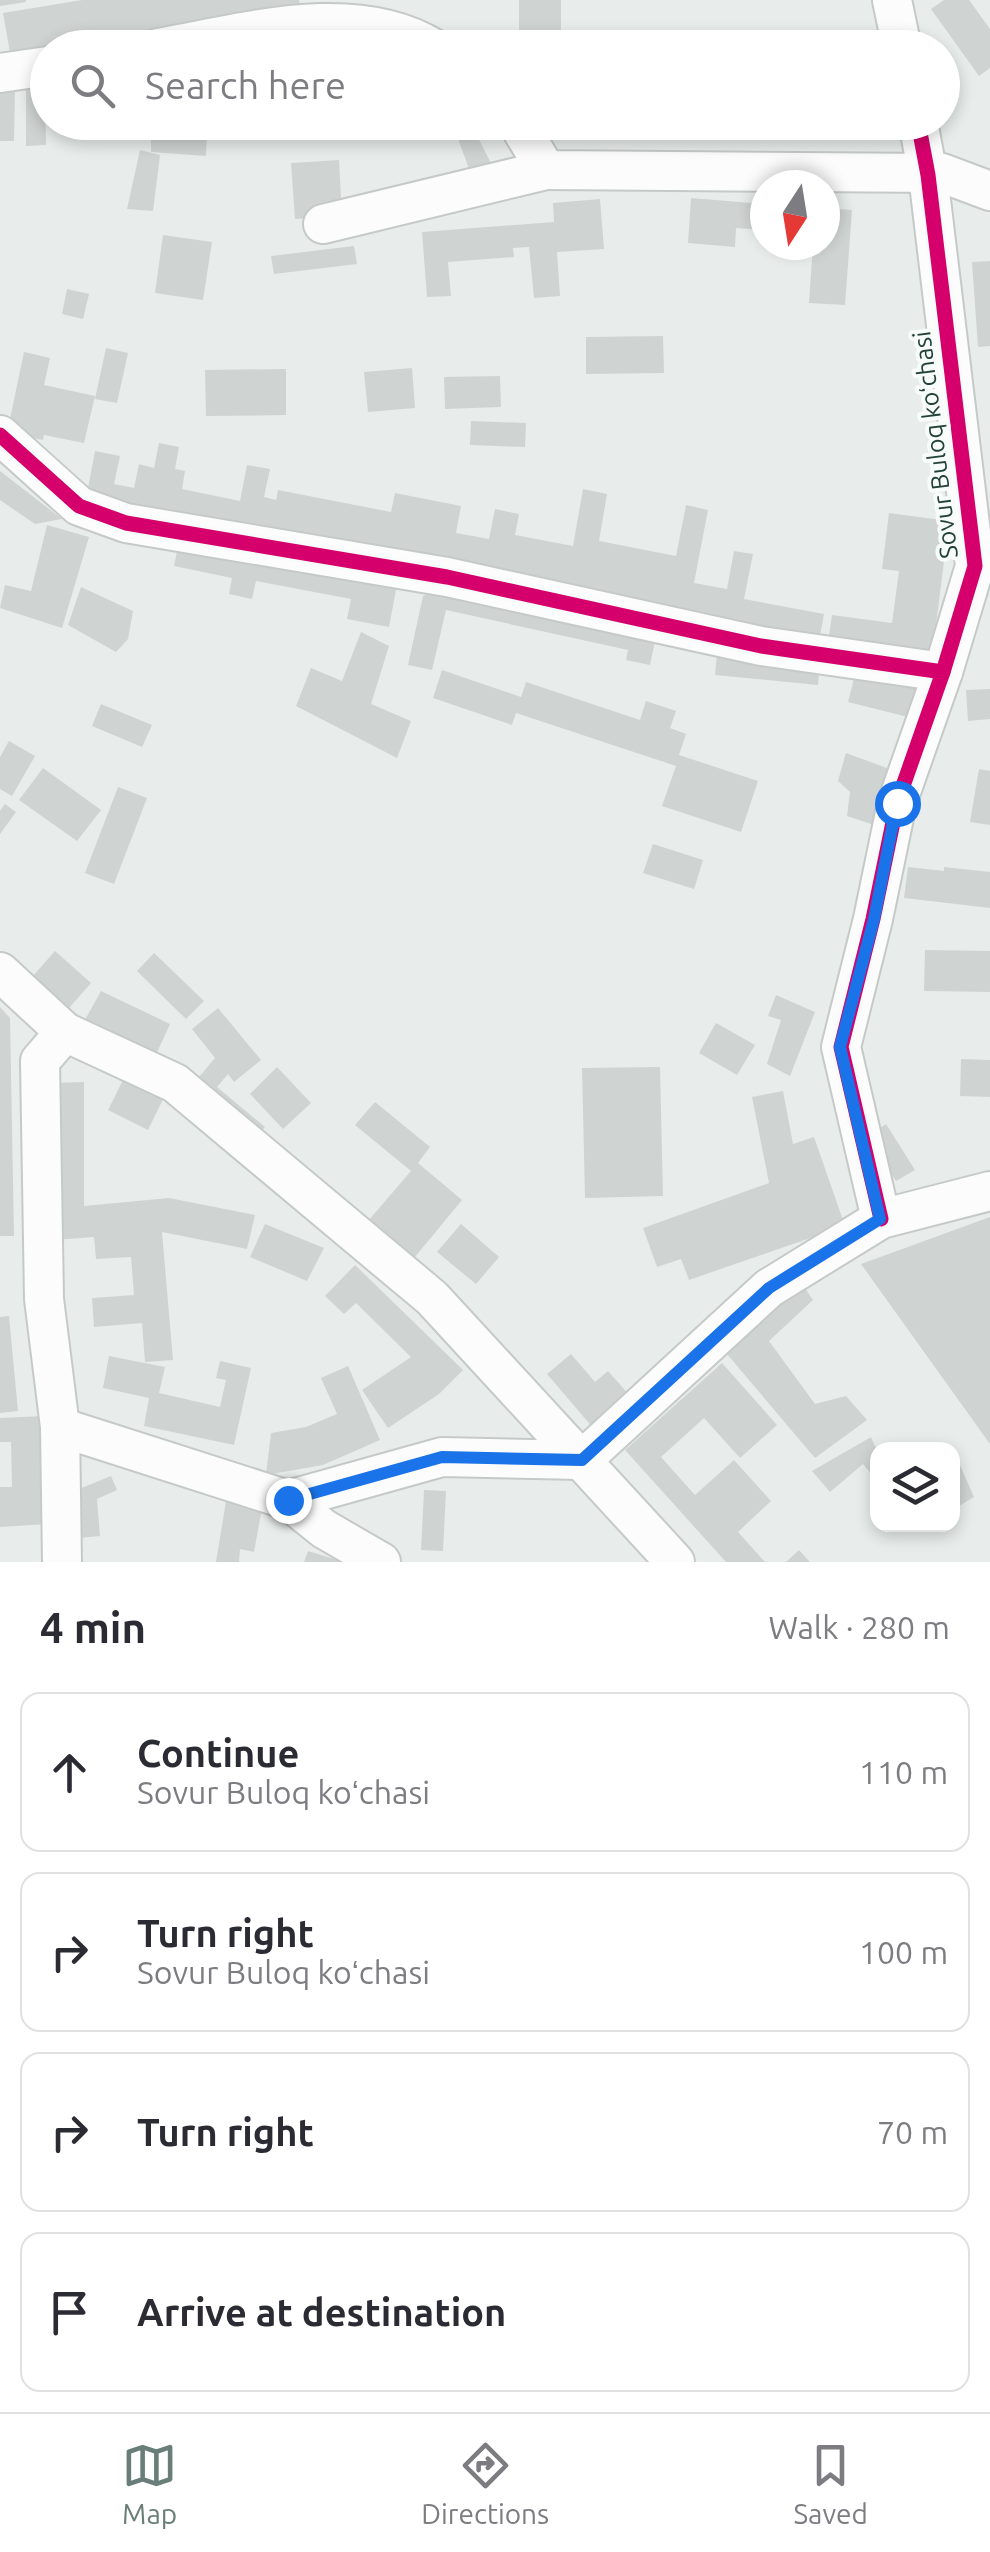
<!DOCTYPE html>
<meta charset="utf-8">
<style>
body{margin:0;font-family:Ubuntu,sans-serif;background:#f7f7f7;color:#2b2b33}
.controls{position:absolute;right:30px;bottom:30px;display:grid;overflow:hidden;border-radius:20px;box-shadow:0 5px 15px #0003}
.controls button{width:90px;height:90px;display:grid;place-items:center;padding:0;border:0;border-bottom:2px solid #e1e1e2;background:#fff;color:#2b2b33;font:50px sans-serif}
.compass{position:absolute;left:750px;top:170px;width:90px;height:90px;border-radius:50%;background:#fff;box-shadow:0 5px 15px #0003;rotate:192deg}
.stop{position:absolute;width:30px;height:30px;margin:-22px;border:8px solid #1a73e8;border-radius:50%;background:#fff}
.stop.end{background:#1a73e8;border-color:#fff;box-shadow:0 2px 10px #0008}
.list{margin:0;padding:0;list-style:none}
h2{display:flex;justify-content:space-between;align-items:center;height:130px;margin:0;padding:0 40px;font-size:42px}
h2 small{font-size:32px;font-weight:400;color:#7c7c81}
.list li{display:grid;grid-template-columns:65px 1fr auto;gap:30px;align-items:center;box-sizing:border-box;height:160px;margin:0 20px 20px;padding:0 20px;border:2px solid #e1e1e2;border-radius:20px}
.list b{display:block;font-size:38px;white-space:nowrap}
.list p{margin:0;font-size:32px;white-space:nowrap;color:#7c7c81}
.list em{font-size:32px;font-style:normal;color:#7c7c81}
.icon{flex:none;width:55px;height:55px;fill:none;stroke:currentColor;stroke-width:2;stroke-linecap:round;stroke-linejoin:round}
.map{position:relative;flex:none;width:990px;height:1562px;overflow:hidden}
.search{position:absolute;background:#fff;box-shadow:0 5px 15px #0003;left:30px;right:30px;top:30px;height:110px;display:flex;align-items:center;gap:25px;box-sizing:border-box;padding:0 35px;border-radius:55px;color:#7c7c81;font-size:38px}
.sheet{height:850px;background:#fff}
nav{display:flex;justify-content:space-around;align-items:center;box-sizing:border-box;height:140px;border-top:2px solid #e1e1e2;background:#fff;font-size:28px;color:#7c7c81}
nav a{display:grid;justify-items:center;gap:5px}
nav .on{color:#697e78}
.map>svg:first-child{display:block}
</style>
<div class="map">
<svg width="990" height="1562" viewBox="0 0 990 1562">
<rect width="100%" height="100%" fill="#e8edeb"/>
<g fill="#cfd4d2">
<path d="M 0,0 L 26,0 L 26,2 L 0,6 Z"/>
<path d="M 82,0 L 299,0 L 301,9 L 74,48 L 48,48 L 48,52 L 11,58 L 3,13 Z"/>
<rect x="519" y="0" width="42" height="48"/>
<path d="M 944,0 L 969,0 L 990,29 L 990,68 L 979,76 L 931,9 Z"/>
<path d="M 26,87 L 45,87 L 46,145 L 26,146 Z"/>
<path d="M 0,91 L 15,91 L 14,141 L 0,141 Z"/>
<path d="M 89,122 L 139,122 L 139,130 L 89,129 Z"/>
<path d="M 151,122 L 402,122 L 401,133 L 207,127 L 206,156 L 151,152 Z"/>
<path d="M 452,122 L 470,122 L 494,169 L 472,177 Z"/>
<path d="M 847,122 L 877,122 L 877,134 L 846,132 Z"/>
<path d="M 140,150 L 160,155 L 153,211 L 127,209 Z"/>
<path d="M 339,160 L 342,216 L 295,219 L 291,163 Z"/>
<path d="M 691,198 L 765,204 L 765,230 L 736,228 L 735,247 L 688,243 Z"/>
<path d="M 600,199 L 604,249 L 557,252 L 560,296 L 534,298 L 529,247 L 513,248 L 514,257 L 448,262 L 451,296 L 427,297 L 422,232 L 554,222 L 553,203 Z"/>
<path d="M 825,208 L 852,210 L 845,305 L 809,303 L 813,245 L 825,245 Z"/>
<path d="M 163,235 L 212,242 L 203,300 L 155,293 Z"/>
<path d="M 354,246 L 357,264 L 274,274 L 271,256 Z"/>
<path d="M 990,261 L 990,346 L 978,347 L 972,262 Z"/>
<path d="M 67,289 L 89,294 L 83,319 L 62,314 Z"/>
<path d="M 663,336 L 664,373 L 586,374 L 586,337 Z"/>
<path d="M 106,348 L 128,353 L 117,403 L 95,399 Z"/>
<path d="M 24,352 L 50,358 L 44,385 L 95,396 L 84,443 L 44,435 L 43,440 L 7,433 Z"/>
<path d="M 412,368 L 415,408 L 368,412 L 364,372 Z"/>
<path d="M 286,369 L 286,415 L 206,416 L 205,370 Z"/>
<path d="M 500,376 L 501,407 L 445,409 L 444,377 Z"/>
<path d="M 471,421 L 526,423 L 525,447 L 470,445 Z"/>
<path d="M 159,443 L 179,447 L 175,469 L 185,471 L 182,489 L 240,501 L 247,465 L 270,469 L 264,497 L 276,500 L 278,490 L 391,512 L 395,493 L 461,506 L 456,533 L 489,539 L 495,509 L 519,514 L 515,535 L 573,546 L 583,489 L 607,494 L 599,541 L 676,556 L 686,505 L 708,510 L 694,583 L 727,589 L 734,551 L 753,554 L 744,599 L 824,614 L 819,641 L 86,499 L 95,451 L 120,456 L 114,484 L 134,488 L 139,464 L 154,468 Z"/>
<path d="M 0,471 L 62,519 L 35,524 L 0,500 Z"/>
<path d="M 889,513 L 949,521 L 932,657 L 828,643 L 832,615 L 892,623 L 899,571 L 882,569 Z"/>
<path d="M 47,525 L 89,537 L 62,628 L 0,608 L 5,585 L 31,591 Z"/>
<path d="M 180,537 L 398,579 L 389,627 L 347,619 L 351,599 L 256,581 L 252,599 L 229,594 L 232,578 L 174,566 Z"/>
<path d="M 81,587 L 133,611 L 128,639 L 116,652 L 68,625 Z"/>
<path d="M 441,588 L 657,632 L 650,665 L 626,660 L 628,650 L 446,610 L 432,670 L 408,665 L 423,596 Z"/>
<path d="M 361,632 L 389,646 L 371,704 L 411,721 L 397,758 L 296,706 L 311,668 L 342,681 Z"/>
<path d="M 717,654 L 820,665 L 818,685 L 715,675 Z"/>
<path d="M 857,667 L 929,685 L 920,720 L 848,702 Z"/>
<path d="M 442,670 L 521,697 L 526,682 L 640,720 L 646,701 L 676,711 L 670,728 L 686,734 L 679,755 L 758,781 L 741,832 L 662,806 L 676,766 L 516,713 L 512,725 L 433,698 Z"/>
<path d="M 990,689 L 990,719 L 968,721 L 966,690 Z"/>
<path d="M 101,704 L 152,725 L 142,747 L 92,726 Z"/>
<path d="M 9,741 L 35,756 L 12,796 L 0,789 L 0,757 Z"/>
<path d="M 846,753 L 895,771 L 877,826 L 847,816 L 850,792 L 838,781 Z"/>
<path d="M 43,768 L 101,810 L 77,841 L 19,800 Z"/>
<path d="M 979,769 L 990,771 L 990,825 L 970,822 Z"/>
<path d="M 118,787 L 147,798 L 114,884 L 85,873 Z"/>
<path d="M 5,804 L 16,812 L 0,834 L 0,811 Z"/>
<path d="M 653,844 L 703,860 L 694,889 L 643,873 Z"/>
<path d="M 908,867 L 944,871 L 944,867 L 990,872 L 990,908 L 904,898 Z"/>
<path d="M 925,950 L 990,951 L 990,992 L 924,991 Z"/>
<path d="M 55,951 L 91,983 L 69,1008 L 33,976 Z"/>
<path d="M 154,953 L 204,1001 L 186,1019 L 137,971 Z"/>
<path d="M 101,991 L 170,1024 L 154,1059 L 81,1027 Z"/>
<path d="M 776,995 L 815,1012 L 790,1076 L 767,1064 L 781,1020 L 768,1016 Z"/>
<path d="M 0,1007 L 10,1018 L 14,1236 L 0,1236 Z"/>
<path d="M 218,1008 L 261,1060 L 234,1082 L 228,1074 L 217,1087 L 265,1127 L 251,1143 L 188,1090 L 215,1058 L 192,1029 Z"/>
<path d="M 716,1023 L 755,1045 L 737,1075 L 699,1053 Z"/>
<path d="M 961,1059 L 990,1060 L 990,1097 L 960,1096 Z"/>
<path d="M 277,1067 L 311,1103 L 283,1129 L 250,1094 Z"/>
<path d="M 660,1067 L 663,1196 L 585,1198 L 582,1068 Z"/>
<path d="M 127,1072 L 167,1091 L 148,1130 L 108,1110 Z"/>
<path d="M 84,1082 L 84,1206 L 169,1198 L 255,1215 L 247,1249 L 162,1232 L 173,1360 L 145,1362 L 142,1323 L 94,1327 L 92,1298 L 134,1295 L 131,1257 L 96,1259 L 94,1237 L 54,1240 L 54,1083 Z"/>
<path d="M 783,1091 L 793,1144 L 814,1137 L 845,1226 L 689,1280 L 681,1259 L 657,1267 L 643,1228 L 769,1183 L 752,1097 Z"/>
<path d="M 375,1102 L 430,1147 L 418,1163 L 462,1200 L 414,1258 L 369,1220 L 411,1171 L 355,1125 Z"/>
<path d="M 886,1124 L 915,1170 L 896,1181 L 868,1136 Z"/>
<path d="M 990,1217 L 990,1444 L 861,1264 Z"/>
<path d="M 265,1224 L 324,1248 L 307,1281 L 250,1257 Z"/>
<path d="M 461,1224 L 499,1257 L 476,1284 L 437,1252 Z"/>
<path d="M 355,1265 L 463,1370 L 439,1394 L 388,1428 L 362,1390 L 411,1357 L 356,1303 L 344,1314 L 325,1296 Z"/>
<path d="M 798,1278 L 813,1300 L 769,1341 L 815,1404 L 846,1396 L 867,1420 L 815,1458 L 721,1347 Z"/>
<path d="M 9,1316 L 18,1411 L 0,1413 L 0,1317 Z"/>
<path d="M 571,1354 L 595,1382 L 608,1371 L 631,1397 L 594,1429 L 547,1374 Z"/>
<path d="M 109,1356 L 165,1367 L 159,1393 L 220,1407 L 226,1380 L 216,1378 L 220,1361 L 251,1368 L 234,1445 L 144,1426 L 149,1398 L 103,1388 Z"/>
<path d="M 722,1363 L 777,1425 L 740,1458 L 704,1418 L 661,1457 L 695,1495 L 734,1460 L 771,1501 L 738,1532 L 765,1562 L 726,1562 L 625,1450 Z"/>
<path d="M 348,1366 L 380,1440 L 323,1465 L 266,1475 L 271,1433 L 306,1427 L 337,1414 L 321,1378 Z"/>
<path d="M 44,1416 L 49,1524 L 0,1527 L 0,1487 L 12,1487 L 11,1442 L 0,1442 L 0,1418 Z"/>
<path d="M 871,1437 L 878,1453 L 878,1482 L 863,1464 L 830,1492 L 812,1471 Z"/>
<path d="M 959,1463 L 974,1497 L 952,1510 L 952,1469 Z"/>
<path d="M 111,1476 L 117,1490 L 97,1499 L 100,1536 L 79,1538 L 74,1491 Z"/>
<path d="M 424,1490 L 446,1491 L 443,1551 L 421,1550 Z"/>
<path d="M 227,1495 L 263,1503 L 254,1552 L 240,1549 L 239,1562 L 216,1562 Z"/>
<path d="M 799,1550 L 810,1562 L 786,1562 Z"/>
<path d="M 308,1551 L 341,1561 L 341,1562 L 304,1562 Z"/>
</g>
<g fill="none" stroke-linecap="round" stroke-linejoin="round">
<g stroke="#c5cac8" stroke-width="42">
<g id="minor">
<path d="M 892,0 L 902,48"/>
<path d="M 158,48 C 244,33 354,0 433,48"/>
<path d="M 0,73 L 48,66"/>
<path d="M 517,122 L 546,170 L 942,173 L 990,191"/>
<path d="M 323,224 L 546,170"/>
<path d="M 0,435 L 79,506 L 126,523 L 447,577 L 761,646 L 943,672"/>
<path d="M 0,972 L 65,1032 L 175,1083 L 432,1298 L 675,1562"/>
<path d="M 881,1219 L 841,1047 L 873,919 L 897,803 L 943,672 L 975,566 L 928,175 L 918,122"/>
<path d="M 60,1427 L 288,1500 L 442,1457 L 582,1460"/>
<path d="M 582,1460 L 769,1288 L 881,1219 L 990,1191"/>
<path d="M 288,1500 L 324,1529 L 381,1562"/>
<path d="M 62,1562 L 60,1427 L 44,1299 L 40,1061 L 65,1032"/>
</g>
</g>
<use href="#minor" stroke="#fcfcfc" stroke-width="38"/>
<g stroke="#f7fbf9" stroke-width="21">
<g id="cycleway">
<path d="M 0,435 L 79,506 L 126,523 L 447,577 L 761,646 L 943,672"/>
<path d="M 881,1219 L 841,1047 L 873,919 L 897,803 L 943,672 L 975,566 L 928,175 L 918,122"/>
</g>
</g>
<use href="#cycleway" stroke="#d6006c" stroke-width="15"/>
</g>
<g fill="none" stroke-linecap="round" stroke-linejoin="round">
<path stroke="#1a73e8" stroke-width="12" d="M 288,1500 L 442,1457 L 582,1460 L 769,1288 L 880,1219 L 840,1047 L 874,919 L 897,803"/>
</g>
<g text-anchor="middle" stroke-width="8" stroke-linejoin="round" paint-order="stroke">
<g font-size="25" fill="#24423a" stroke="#f7fbf9">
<text transform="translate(935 445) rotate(-97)" y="9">Sovur Buloq koʻchasi</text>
</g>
</g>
</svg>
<div class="controls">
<button><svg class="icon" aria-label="layers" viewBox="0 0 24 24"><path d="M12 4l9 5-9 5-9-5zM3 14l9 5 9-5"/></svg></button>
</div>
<svg class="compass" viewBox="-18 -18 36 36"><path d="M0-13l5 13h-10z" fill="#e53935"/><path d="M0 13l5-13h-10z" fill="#7c7c81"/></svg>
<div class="stop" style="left:897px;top:803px"></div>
<div class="stop end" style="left:288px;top:1500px"></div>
<div class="search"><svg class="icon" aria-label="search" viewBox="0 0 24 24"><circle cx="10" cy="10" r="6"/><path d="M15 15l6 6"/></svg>Search here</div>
</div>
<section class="sheet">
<h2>4 min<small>Walk · 280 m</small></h2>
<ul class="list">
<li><svg class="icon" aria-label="ahead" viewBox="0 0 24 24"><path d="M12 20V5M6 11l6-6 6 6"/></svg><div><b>Continue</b><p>Sovur Buloq koʻchasi</p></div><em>110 m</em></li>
<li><svg class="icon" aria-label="right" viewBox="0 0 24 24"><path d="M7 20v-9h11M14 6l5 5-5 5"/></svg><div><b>Turn right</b><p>Sovur Buloq koʻchasi</p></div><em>100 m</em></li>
<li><svg class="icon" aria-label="right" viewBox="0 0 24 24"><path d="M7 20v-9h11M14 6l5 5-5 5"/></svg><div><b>Turn right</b></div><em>70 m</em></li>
<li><svg class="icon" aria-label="arrive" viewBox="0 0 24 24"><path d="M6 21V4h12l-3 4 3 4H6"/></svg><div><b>Arrive at destination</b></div></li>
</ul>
</section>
<nav>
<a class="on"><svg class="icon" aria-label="map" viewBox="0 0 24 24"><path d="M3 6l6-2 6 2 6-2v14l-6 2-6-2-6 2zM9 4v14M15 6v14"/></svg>Map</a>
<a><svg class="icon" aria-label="directions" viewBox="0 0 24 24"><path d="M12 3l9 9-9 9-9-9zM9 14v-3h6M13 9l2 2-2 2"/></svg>Directions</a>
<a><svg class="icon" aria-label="saved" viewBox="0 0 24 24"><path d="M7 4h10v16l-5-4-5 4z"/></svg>Saved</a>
</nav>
